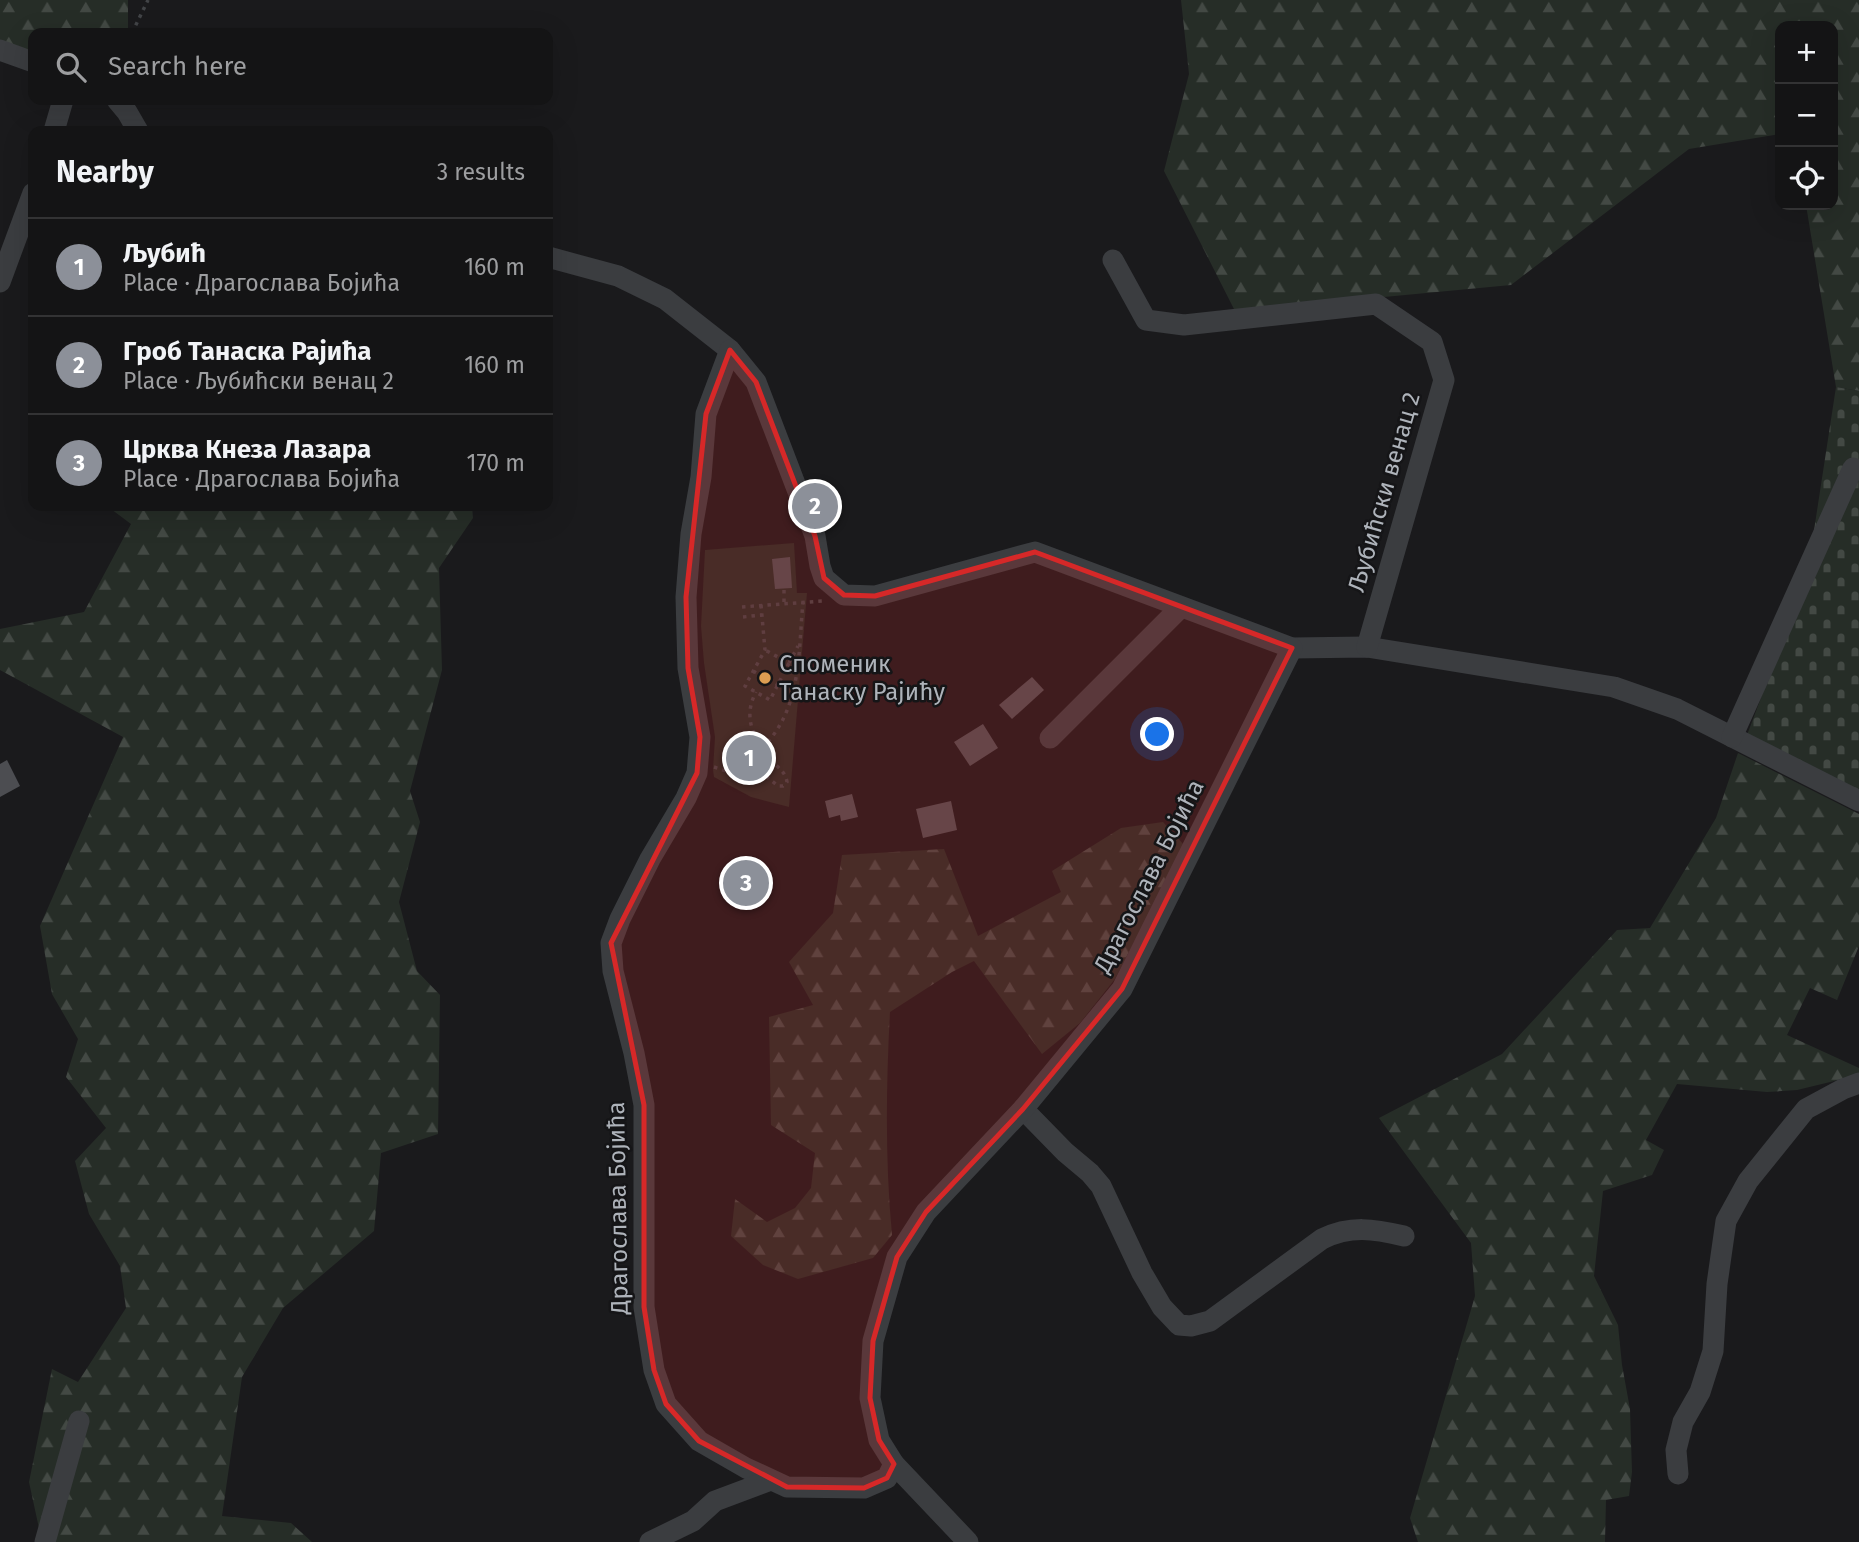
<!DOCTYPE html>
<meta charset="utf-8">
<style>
body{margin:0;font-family:"Fira Sans",sans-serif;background:#1d1d1e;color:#f1f3f6}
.controls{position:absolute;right:21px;top:21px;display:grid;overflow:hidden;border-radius:14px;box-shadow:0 7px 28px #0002}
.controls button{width:63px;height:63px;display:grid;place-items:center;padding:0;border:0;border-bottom:2px solid #333334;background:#141415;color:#f1f3f6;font:35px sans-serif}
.you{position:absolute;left:1158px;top:735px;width:24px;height:24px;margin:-18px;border:5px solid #fff;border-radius:50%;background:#1a73e8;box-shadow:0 0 0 10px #1a73e833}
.badge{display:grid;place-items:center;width:46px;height:46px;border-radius:50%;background:#8c9099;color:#fff;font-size:23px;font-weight:700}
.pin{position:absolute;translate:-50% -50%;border:4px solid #fff;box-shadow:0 2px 7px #0006}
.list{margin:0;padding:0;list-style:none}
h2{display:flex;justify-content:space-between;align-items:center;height:91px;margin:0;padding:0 28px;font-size:30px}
h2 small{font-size:23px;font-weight:400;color:#9d9ea0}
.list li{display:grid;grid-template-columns:46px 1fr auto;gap:21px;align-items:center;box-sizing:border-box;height:98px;padding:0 28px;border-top:2px solid #333334}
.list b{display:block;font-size:26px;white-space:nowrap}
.list p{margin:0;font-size:23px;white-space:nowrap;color:#9d9ea0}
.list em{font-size:23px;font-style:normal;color:#9d9ea0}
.icon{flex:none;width:38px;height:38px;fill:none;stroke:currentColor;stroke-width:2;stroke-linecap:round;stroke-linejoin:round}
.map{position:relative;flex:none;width:1859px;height:1542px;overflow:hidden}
.search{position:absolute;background:#141415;box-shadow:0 7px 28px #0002;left:28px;top:28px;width:525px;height:77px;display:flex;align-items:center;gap:18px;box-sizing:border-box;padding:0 24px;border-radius:14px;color:#9d9ea0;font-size:26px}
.panel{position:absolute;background:#141415;box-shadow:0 7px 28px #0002;left:28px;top:126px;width:525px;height:385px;border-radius:14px}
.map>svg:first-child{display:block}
</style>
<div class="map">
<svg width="1859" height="1542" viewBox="0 0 1859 1542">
<defs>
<pattern id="forest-firs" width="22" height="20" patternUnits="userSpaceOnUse" patternTransform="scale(1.75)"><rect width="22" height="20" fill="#262d27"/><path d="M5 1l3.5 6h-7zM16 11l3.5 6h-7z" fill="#434944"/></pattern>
<pattern id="cemetery-stones" width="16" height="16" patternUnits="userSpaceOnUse" patternTransform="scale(1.75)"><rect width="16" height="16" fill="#262d27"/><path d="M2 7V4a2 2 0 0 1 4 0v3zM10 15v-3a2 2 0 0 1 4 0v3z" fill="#434944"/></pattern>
</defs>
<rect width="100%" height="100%" fill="#1a1a1c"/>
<g fill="url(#forest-firs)">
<path d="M 0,0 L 128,0 L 128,33 L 33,33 L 33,57 L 0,58 Z"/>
<path d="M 1181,0 L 1859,0 L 1859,391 L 1836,387 L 1806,205 L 1833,205 L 1833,26 L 1780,26 L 1780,134 L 1689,149 L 1511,285 L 1235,311 L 1164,171 L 1189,74 Z"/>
<path d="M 107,506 L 472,506 L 473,518 L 439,568 L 442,670 L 410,791 L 420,822 L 399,902 L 417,971 L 440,995 L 438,1134 L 381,1153 L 374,1231 L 283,1308 L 242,1377 L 222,1516 L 291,1523 L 312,1542 L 42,1542 L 29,1482 L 52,1369 L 78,1382 L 126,1308 L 120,1266 L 89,1214 L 75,1161 L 106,1128 L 66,1077 L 78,1039 L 52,994 L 40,926 L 123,737 L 0,670 L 0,629 L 84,612 L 131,524 Z"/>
<path d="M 1738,753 L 1859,814 L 1859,946 L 1837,1000 L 1810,988 L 1787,1035 L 1859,1068 L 1859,1075 L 1797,1090 L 1767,1092 L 1677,1084 L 1646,1140 L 1664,1150 L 1652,1175 L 1603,1191 L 1594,1276 L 1618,1325 L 1622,1365 L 1630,1409 L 1632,1472 L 1629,1496 L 1606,1500 L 1605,1542 L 1418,1542 L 1410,1518 L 1475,1296 L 1471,1243 L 1379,1118 L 1502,1054 L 1617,930 L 1650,928 L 1716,818 Z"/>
<path d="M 1163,822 L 1184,845 L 1115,979 L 1080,1023 L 1042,1054 L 974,961 L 952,972 L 890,1012 C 886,1085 885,1162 892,1235 L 873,1258 L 798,1279 L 763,1265 L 731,1236 L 735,1199 L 767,1222 L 795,1208 L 811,1188 L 815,1153 L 771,1125 L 769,1017 L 813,1005 L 789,962 L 833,913 L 842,855 L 944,849 L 978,936 L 1061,892 L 1052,871 L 1121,828 Z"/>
</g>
<path fill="url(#cemetery-stones)" d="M 1836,387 L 1859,391 L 1859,795 L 1747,735 L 1807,576 Z"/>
<path fill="#262d27" d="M 794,543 L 797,593 L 807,593 L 789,807 L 751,797 L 714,777 L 713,770 L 715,737 L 704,663 L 701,626 L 705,550 Z"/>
<g fill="#4c4d51">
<path d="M 790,557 L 792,588 L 775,589 L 772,559 Z"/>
<path d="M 1032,677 L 1044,690 L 1012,719 L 999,705 Z"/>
<path d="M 983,724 L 998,748 L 970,766 L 954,742 Z"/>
<path d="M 7,760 L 20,786 L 0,797 L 0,764 Z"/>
<path d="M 852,794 L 858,817 L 841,821 L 840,815 L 829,818 L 825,801 Z"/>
<path d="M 951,801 L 957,830 L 923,838 L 916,809 Z"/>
<path d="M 747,866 L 750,866 L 753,872 L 763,871 L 766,875 L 768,881 L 764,888 L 755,889 L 752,895 L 748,896 L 745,894 L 744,889 L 725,888 L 725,872 L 743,872 Z"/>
</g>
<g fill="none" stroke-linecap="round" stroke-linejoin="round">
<g stroke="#424447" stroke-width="3.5" stroke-dasharray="3.5 5" stroke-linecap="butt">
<path d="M 132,33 L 148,0"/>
<path d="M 784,590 L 784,604"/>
<path d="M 761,605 L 765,650 L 745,686 L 770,700 L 789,663 L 765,650"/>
<path d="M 742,607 L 823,601"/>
<path d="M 743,617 L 762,615"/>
<path d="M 789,663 L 798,646"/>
<path d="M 753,671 L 763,677"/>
<path d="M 768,680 L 778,685"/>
<path d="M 762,748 C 802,709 798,654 803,602"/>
<path d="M 714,767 L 735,774 L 752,765 L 778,786 L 783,786 L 787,782 C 786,774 781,770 775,764 C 756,742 741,720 756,692"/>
</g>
<g stroke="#3b3d40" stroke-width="21">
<path d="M 0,50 L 33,62"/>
<path d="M 117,100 L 127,112 L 138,131"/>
<path d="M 54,131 L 63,100"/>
<path d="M 548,257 L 618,276 L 665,299 L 730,350 L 756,382 L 815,536 L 820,566 L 824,578 L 844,595 L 875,596 L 1035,552 L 1292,648 L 1367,647 L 1614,687 L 1677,709 L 1859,801"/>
<path d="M 1113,260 L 1146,320 L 1184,325 L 1376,304 L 1432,342 L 1444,380 L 1367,647"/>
<path d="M 0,282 L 33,193"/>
<path d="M 730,350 L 706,414 L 701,477 L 691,534 L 686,597 L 688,668 L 700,737 L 697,773 L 686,798 L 650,859 L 620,919 L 611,943 L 613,971 L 634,1053 L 644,1105 L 644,1307 L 654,1370 L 666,1404 L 699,1441 L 746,1468 L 787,1487 L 864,1488 L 887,1478 L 894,1464"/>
<path d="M 1732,737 L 1853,468"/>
<path d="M 1050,738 L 1181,607"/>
<path d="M 1023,1109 L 1065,1152 L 1090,1173 L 1101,1186 L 1142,1273 L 1162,1307 L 1179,1325 L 1191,1326 L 1210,1321 L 1322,1239 C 1351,1225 1374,1229 1404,1236"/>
<path d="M 1678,1474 L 1676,1450 L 1683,1422 L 1700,1392 L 1713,1351 L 1717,1284 L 1726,1221 L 1748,1181 L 1806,1109 L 1843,1089 L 1859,1083"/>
<path d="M 45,1542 L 79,1421"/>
<path d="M 650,1542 L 693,1521 L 715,1501 L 771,1480"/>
<path d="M 968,1542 L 894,1464 L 879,1440 L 870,1398 L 873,1341 L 897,1257 L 926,1212 L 1023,1109 L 1122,989 L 1292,648"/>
</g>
</g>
<path fill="#d62828" fill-opacity="0.2" stroke="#d62828" stroke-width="5" stroke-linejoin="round" d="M 730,350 L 756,382 L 815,536 L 824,578 L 844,595 L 875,596 L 1035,552 L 1292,648 L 1122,989 L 1023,1109 L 926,1212 L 897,1257 L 873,1341 L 870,1398 L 879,1440 L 894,1464 L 887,1478 L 864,1488 L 787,1487 L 699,1441 L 666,1404 L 654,1370 L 644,1307 L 644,1105 L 611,943 L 697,773 L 700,737 L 688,668 L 686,597 L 706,414 Z"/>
<circle fill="#dc9e52" stroke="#151517" stroke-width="2.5" cx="765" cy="678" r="7"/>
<g text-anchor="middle" stroke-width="5" stroke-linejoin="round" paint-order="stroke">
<g font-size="24" fill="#aeb3ba" stroke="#151517">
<text transform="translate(1384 492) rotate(-74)" y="8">Љубићски венац 2</text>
<text transform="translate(1149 876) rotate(-63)" y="8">Драгослава Бојића</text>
<text transform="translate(618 1208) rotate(-91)" y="8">Драгослава Бојића</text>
</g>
<g font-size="24" fill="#aeb3ba" stroke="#151517" text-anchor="start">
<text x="779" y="672">Споменик<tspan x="779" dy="28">Танаску Рајићу</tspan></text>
</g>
</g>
</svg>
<div class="controls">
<button>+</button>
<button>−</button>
<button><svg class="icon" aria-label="locate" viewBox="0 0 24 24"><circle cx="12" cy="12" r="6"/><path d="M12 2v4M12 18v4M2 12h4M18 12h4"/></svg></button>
</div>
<div class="you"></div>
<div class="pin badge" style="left:749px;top:758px">1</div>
<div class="pin badge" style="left:815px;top:506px">2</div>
<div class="pin badge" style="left:746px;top:883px">3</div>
<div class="search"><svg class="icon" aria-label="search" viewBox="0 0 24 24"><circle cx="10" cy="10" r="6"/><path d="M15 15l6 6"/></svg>Search here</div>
<section class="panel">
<h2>Nearby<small>3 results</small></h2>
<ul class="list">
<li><span class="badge">1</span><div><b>Љубић</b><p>Place · Драгослава Бојића</p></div><em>160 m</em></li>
<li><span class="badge">2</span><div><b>Гроб Танаска Рајића</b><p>Place · Љубићски венац 2</p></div><em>160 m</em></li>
<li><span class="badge">3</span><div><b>Црква Кнеза Лазара</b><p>Place · Драгослава Бојића</p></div><em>170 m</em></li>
</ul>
</section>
</div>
